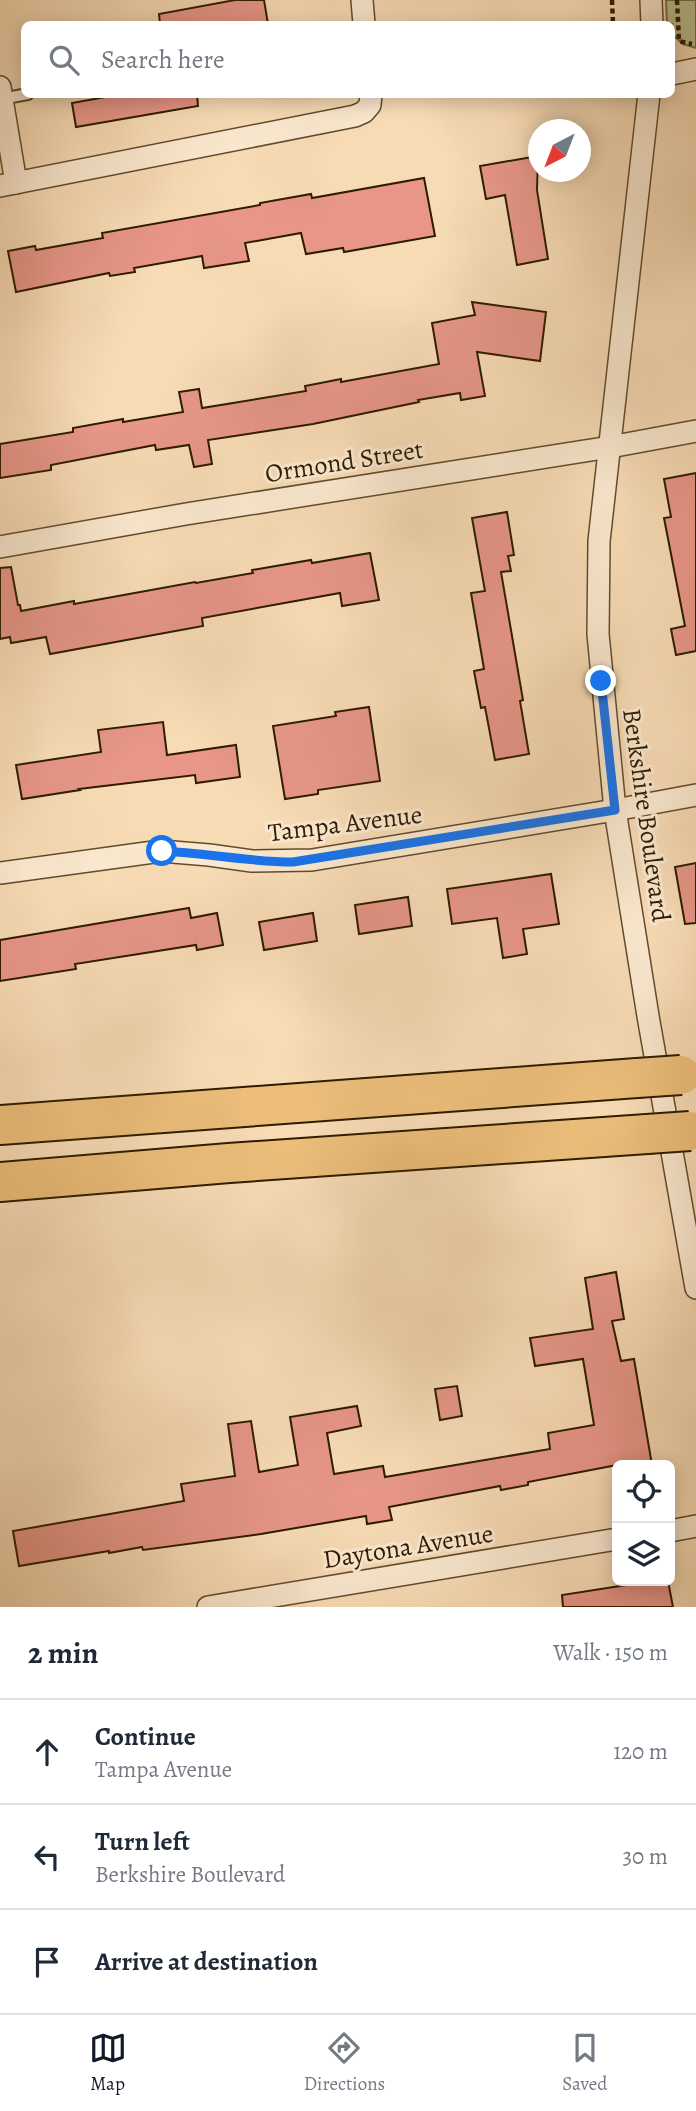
<!DOCTYPE html>
<meta charset="utf-8">
<style>
body{margin:0;font-family:Alegreya,serif;background:#f2f2f3;color:#1f2937}
.controls{position:absolute;right:21px;bottom:21px;display:grid;overflow:hidden;border-radius:10px;box-shadow:0 4px 18px #0003}
.controls button{width:63px;height:63px;display:grid;place-items:center;padding:0;border:0;border-bottom:2px solid #e0e1e3;background:#fff;color:#1f2937;font:35px sans-serif}
.compass{position:absolute;left:528px;top:119px;width:63px;height:63px;border-radius:50%;background:#fff;box-shadow:0 4px 18px #0003;rotate:222deg}
.stop{position:absolute;width:21px;height:21px;margin:-16px;border:5px solid #1a73e8;border-radius:50%;background:#fff}
.stop.end{background:#1a73e8;border-color:#fff;box-shadow:0 2px 7px #0008}
.list{margin:0;padding:0;list-style:none}
h2{display:flex;justify-content:space-between;align-items:center;height:91px;margin:0;padding:0 28px;font-size:30px}
h2 small{font-size:23px;font-weight:400;color:#747a83}
.list li{display:grid;grid-template-columns:46px 1fr auto;gap:21px;align-items:center;box-sizing:border-box;height:105px;padding:0 28px;border-top:2px solid #e0e1e3}
.list b{display:block;font-size:26px;white-space:nowrap}
.list p{margin:0;font-size:23px;white-space:nowrap;color:#747a83}
.list em{font-size:23px;font-style:normal;color:#747a83}
.icon{flex:none;width:38px;height:38px;fill:none;stroke:currentColor;stroke-width:2;stroke-linecap:round;stroke-linejoin:round}
.map{position:relative;flex:none;width:696px;height:1607px;overflow:hidden}
.search{position:absolute;background:#fff;box-shadow:0 4px 18px #0003;left:21px;right:21px;top:21px;height:77px;display:flex;align-items:center;gap:18px;box-sizing:border-box;padding:0 24px;border-radius:10px;color:#747a83;font-size:26px}
.sheet{height:406px;background:#fff}
nav{display:flex;justify-content:space-around;align-items:center;box-sizing:border-box;height:98px;border-top:2px solid #e0e1e3;background:#fff;font-size:19px;color:#747a83}
nav a{display:grid;justify-items:center;gap:4px}
nav .on{color:#111827}
.map>svg:first-child{display:block}
</style>
<div class="map">
<svg width="696" height="1607" viewBox="0 0 696 1607">
<rect width="100%" height="100%" fill="#f7dbb5"/>
<filter id="stains"><feTurbulence type="fractalNoise" baseFrequency=".00286" numOctaves="4"/><feColorMatrix values="0 0 0 0 .2 0 0 0 0 .09 0 0 0 0 .02 0 0 0 .5 -.17"/></filter>
<radialGradient id="worn" r=".72"><stop offset=".6" stop-color="#630" stop-opacity="0"/><stop offset="1" stop-color="#630" stop-opacity=".3"/></radialGradient>
<path fill="#b8c191" stroke="#746e48" stroke-width="2" d="M 666,0 L 696,0 L 696,48 L 683,44 L 672,34 L 672,24 L 667,24 Z"/>
<g fill="#e79688" stroke="#2f1b00" stroke-width="2">
<path d="M 235,0 L 264,0 L 268,24 L 160,24 L 159,14 Z"/>
<path d="M 122,94 L 197,94 L 198,106 L 76,127 L 72,103 Z"/>
<path d="M 538,156 L 537,190 L 548,259 L 517,265 L 505,195 L 486,199 L 480,166 Z"/>
<path d="M 424,178 L 435,236 L 344,252 L 343,248 L 306,254 L 301,233 L 245,243 L 249,261 L 204,268 L 202,256 L 134,268 L 135,272 L 110,276 L 109,273 L 16,292 L 8,251 L 35,246 L 36,250 L 103,238 L 102,233 L 260,205 L 260,203 L 311,194 L 312,198 Z"/>
<path d="M 472,302 L 546,312 L 540,361 L 477,352 L 485,396 L 461,400 L 460,393 L 418,400 L 419,402 L 313,424 L 208,440 L 212,464 L 194,467 L 189,445 L 156,450 L 155,445 L 51,465 L 51,470 L 0,478 L 0,444 L 73,432 L 73,428 L 123,419 L 123,422 L 183,412 L 179,392 L 199,389 L 202,408 L 306,391 L 305,386 L 341,379 L 341,382 L 439,364 L 432,323 L 475,315 Z"/>
<path d="M 696,473 L 696,651 L 676,655 L 671,629 L 685,626 L 664,518 L 671,517 L 664,479 Z"/>
<path d="M 507,512 L 514,555 L 508,556 L 511,571 L 501,572 L 523,700 L 520,701 L 529,754 L 495,760 L 485,707 L 481,708 L 474,671 L 484,669 L 471,593 L 485,591 L 472,518 Z"/>
<path d="M 370,553 L 379,600 L 342,606 L 340,593 L 202,618 L 203,626 L 50,654 L 46,637 L 11,643 L 10,637 L 0,639 L 0,568 L 11,567 L 18,605 L 20,605 L 21,611 L 74,601 L 74,604 L 195,582 L 196,583 L 253,573 L 252,570 L 311,560 L 312,563 Z"/>
<path d="M 369,707 L 380,781 L 318,790 L 318,794 L 285,799 L 273,726 L 336,716 L 335,712 Z"/>
<path d="M 163,722 L 167,755 L 236,745 L 240,777 L 196,783 L 195,775 L 79,789 L 80,790 L 22,799 L 16,765 L 101,752 L 98,730 Z"/>
<path d="M 696,863 L 696,923 L 685,924 L 675,867 Z"/>
<path d="M 551,874 L 559,924 L 523,929 L 527,954 L 503,958 L 497,918 L 452,924 L 447,889 Z"/>
<path d="M 408,897 L 412,926 L 359,934 L 355,905 Z"/>
<path d="M 189,908 L 191,918 L 217,913 L 223,945 L 197,950 L 196,945 L 75,964 L 76,969 L 0,981 L 0,940 Z"/>
<path d="M 313,913 L 317,941 L 264,950 L 259,922 Z"/>
<path d="M 616,1272 L 624,1319 L 612,1321 L 621,1361 L 634,1359 L 652,1465 L 617,1465 L 528,1482 L 528,1485 L 501,1490 L 500,1486 L 389,1507 L 392,1520 L 367,1524 L 366,1516 L 261,1534 L 143,1550 L 142,1547 L 109,1553 L 109,1551 L 19,1566 L 13,1531 L 184,1501 L 181,1484 L 235,1476 L 228,1424 L 251,1421 L 259,1472 L 298,1465 L 290,1417 L 357,1406 L 361,1426 L 327,1433 L 334,1474 L 383,1466 L 385,1477 L 550,1449 L 548,1433 L 594,1425 L 583,1359 L 535,1366 L 530,1338 L 593,1329 L 585,1278 Z"/>
<path d="M 457,1386 L 462,1416 L 440,1420 L 435,1389 Z"/>
<path d="M 652,1581 L 668,1581 L 673,1607 L 563,1607 L 562,1595 Z"/>
</g>
<g fill="none" stroke-linecap="round" stroke-linejoin="round">
<g stroke="#614b2d" stroke-width="14">
<path id="service" d="M 0,99 L 28,94"/>
</g>
<g stroke="#614b2d" stroke-width="24">
<g id="minor">
<path d="M 362,0 L 364,24"/>
<path d="M 651,0 L 652,24"/>
<path d="M 672,74 L 696,69"/>
<path d="M 0,87 L 16,183"/>
<path d="M 649,94 L 599,541 L 598,634 L 615,810 L 648,1016 L 696,1288"/>
<path d="M 0,186 L 355,116 L 364,112 L 370,105 L 371,94"/>
<path d="M 0,547 L 186,514 L 610,447 L 696,431"/>
<path d="M 0,873 L 161,851 L 209,855 L 252,861 L 312,860 L 615,810 L 696,795"/>
<path d="M 670,1531 L 696,1526"/>
<path d="M 208,1607 L 617,1539"/>
</g>
</g>
<g stroke="#2f1b00" stroke-width="42">
<g id="motorway">
<path d="M 0,1125 L 637,1078"/>
<path d="M 0,1182 L 229,1163 L 647,1134"/>
</g>
</g>
<g stroke="#2f1b00" stroke-width="4.5" stroke-dasharray="5 3.5" stroke-linecap="butt">
<path d="M 612,0 L 613,24"/>
<path d="M 677,0 L 679,41 L 692,44"/>
</g>
<use href="#service" stroke="#fae8cf" stroke-width="10"/>
<use href="#minor" stroke="#fae8cf" stroke-width="21"/>
<use href="#motorway" stroke="#ecbe7a" stroke-width="38"/>
<g stroke="#2f1b00" stroke-width="42" stroke-linecap="butt">
<g id="motorway-bridge">
<path d="M 637,1078 L 681,1075"/>
<path d="M 647,1134 L 690,1131"/>
</g>
</g>
<use href="#motorway-bridge" stroke="#ecbe7a" stroke-width="38"/>
</g>
<g fill="none" stroke-linecap="round" stroke-linejoin="round">
<path stroke="#1a73e8" stroke-width="9" d="M 162,851 C 206,853 249,862 293,862 L 615,810 L 601,681"/>
</g>
<g text-anchor="middle" stroke-width="6" stroke-linejoin="round" paint-order="stroke">
<g font-size="26" fill="#2f1b00" stroke="#fae8cf">
<text transform="translate(344 461) rotate(-9)" y="9">Ormond Street</text>
<text transform="translate(647 815) rotate(82)" y="9">Berkshire Boulevard</text>
<text transform="translate(345 823) rotate(-7)" y="9">Tampa Avenue</text>
<text transform="translate(408 1546) rotate(-9)" y="9">Daytona Avenue</text>
</g>
</g>
<rect width="100%" height="100%" filter="url(#stains)"/>
<rect width="100%" height="100%" fill="url(#worn)"/>
</svg>
<div class="controls">
<button><svg class="icon" aria-label="locate" viewBox="0 0 24 24"><circle cx="12" cy="12" r="6"/><path d="M12 2v4M12 18v4M2 12h4M18 12h4"/></svg></button>
<button><svg class="icon" aria-label="layers" viewBox="0 0 24 24"><path d="M12 4l9 5-9 5-9-5zM3 14l9 5 9-5"/></svg></button>
</div>
<svg class="compass" viewBox="-18 -18 36 36"><path d="M0-13l5 13h-10z" fill="#e53935"/><path d="M0 13l5-13h-10z" fill="#747a83"/></svg>
<div class="stop" style="left:162px;top:851px"></div>
<div class="stop end" style="left:601px;top:681px"></div>
<div class="search"><svg class="icon" aria-label="search" viewBox="0 0 24 24"><circle cx="10" cy="10" r="6"/><path d="M15 15l6 6"/></svg>Search here</div>
</div>
<section class="sheet">
<h2>2 min<small>Walk · 150 m</small></h2>
<ul class="list">
<li><svg class="icon" aria-label="ahead" viewBox="0 0 24 24"><path d="M12 20V5M6 11l6-6 6 6"/></svg><div><b>Continue</b><p>Tampa Avenue</p></div><em>120 m</em></li>
<li><svg class="icon" aria-label="left" viewBox="0 0 24 24"><path d="M17 20v-9H6M10 6l-5 5 5 5"/></svg><div><b>Turn left</b><p>Berkshire Boulevard</p></div><em>30 m</em></li>
<li><svg class="icon" aria-label="arrive" viewBox="0 0 24 24"><path d="M6 21V4h12l-3 4 3 4H6"/></svg><div><b>Arrive at destination</b></div></li>
</ul>
</section>
<nav>
<a class="on"><svg class="icon" aria-label="map" viewBox="0 0 24 24"><path d="M3 6l6-2 6 2 6-2v14l-6 2-6-2-6 2zM9 4v14M15 6v14"/></svg>Map</a>
<a><svg class="icon" aria-label="directions" viewBox="0 0 24 24"><path d="M12 3l9 9-9 9-9-9zM9 14v-3h6M13 9l2 2-2 2"/></svg>Directions</a>
<a><svg class="icon" aria-label="saved" viewBox="0 0 24 24"><path d="M7 4h10v16l-5-4-5 4z"/></svg>Saved</a>
</nav>
